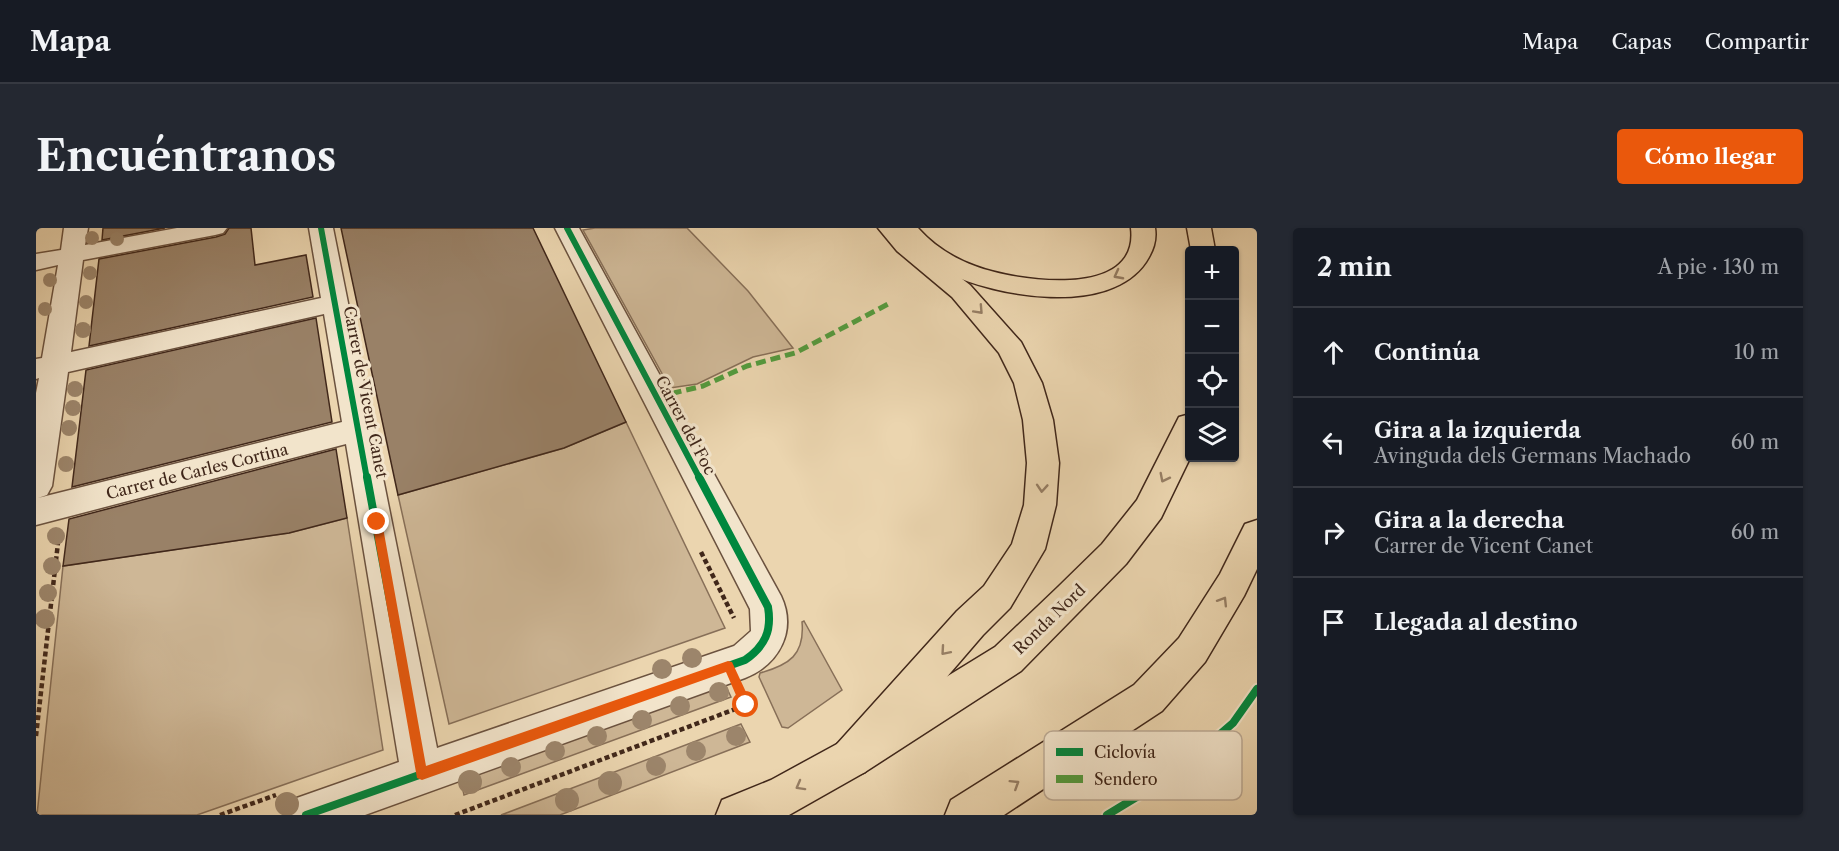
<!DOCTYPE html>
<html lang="es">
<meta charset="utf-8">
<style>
body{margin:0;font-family:"Libre Caslon Text",serif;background:#242831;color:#f1f3f6}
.controls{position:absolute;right:18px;top:18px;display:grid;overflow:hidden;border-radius:6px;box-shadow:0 2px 4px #0004}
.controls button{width:54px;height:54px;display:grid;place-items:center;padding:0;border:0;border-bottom:2px solid #363941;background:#171b24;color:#f1f3f6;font:30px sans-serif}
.stop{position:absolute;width:18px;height:18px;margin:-14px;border:4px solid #ea580c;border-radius:50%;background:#fff}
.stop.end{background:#ea580c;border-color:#fff;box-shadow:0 2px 6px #0008}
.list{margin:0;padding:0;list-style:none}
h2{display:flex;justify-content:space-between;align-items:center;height:78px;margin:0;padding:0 24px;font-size:26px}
h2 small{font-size:20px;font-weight:400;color:#9ea1a6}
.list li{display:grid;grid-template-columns:39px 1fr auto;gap:18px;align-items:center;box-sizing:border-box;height:90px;padding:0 24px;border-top:2px solid #363941}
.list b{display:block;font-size:22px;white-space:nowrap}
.list p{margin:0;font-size:20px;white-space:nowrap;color:#9ea1a6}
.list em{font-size:20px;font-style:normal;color:#9ea1a6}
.icon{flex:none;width:33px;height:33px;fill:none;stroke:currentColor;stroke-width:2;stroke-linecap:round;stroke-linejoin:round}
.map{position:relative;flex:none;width:1221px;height:587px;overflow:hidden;border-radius:6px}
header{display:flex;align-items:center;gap:36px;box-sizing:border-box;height:84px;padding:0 30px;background:#171b24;border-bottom:2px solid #363941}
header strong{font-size:28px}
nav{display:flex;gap:33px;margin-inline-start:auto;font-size:21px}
.intro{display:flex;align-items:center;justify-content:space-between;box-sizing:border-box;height:144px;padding:0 36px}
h1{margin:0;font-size:42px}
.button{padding:15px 27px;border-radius:6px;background:#ea580c;color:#fff;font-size:21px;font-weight:700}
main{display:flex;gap:36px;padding:0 36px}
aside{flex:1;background:#171b24;border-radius:6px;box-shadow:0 2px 4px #0004}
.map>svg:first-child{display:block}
</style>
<header>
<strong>Mapa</strong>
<nav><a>Mapa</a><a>Capas</a><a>Compartir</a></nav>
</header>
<div class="intro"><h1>Encuéntranos</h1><a class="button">Cómo llegar</a></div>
<main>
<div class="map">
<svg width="1221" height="587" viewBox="0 0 1221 587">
<rect width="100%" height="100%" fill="#ebd5af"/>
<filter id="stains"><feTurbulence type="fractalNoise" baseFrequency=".00333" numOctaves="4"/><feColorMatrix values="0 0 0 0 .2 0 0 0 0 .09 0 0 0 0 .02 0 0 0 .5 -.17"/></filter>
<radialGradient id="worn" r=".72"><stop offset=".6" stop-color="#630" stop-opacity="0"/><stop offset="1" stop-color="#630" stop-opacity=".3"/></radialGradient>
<g fill="#ceb796" stroke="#876f58" stroke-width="1.5">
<path d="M 559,0 L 651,0 L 712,63 L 757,120 L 717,129 L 661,156 L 634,160 L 547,2 Z"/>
<path d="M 590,194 L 689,400 L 413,496 L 362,267 L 528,220 Z"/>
<path d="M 311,290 L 347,522 L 161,587 L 1,587 L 27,338 L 253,305 Z"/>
<path d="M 768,393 L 806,462 L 752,500 L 746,499 L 723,449 L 724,445 C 753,437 769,427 766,394 Z"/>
<path d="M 687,452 L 695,469 L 428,567 L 424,548 Z"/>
<path d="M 705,496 L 714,514 L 524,587 L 465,587 Z"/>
</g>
<g fill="#998167" stroke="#40271a" stroke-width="1.5">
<path d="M 67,0 L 129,0 L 66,12 Z"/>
<path d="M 193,0 L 215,0 L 219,37 L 270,27 L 277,69 L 53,118 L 63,31 L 180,9 L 189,6 Z"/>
<path d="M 305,0 L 497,0 L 590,194 L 528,220 L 362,267 Z"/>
<path d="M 280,90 L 296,194 L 36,259 L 50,142 Z"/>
<path d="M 300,221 L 311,290 L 253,305 L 27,338 L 33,291 Z"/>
</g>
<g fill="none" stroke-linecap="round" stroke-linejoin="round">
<g stroke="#6b523f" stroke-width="3">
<path id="minor" d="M 28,0 L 52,0 L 49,17 L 141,0 L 191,0 L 187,5 L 179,7 L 47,32 L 35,124 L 285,70 L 273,0 L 297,0 L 401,520 L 698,418 L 715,403 L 714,381 L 519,0 L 543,0 L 745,368 C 761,402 744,436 709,450 L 329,587 L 249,587 L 255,572 L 363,534 L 310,216 L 0,297 L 0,165 L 3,150 L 0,151 L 0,131 L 6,130 L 22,37 L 0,42 L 0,26 L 25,22 ZM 288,86 L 306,194 L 2,270 L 11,267 L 16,258 L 32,144 Z"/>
</g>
<g stroke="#40271a" stroke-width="3">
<g id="major">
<path d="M 842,0 L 867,0 L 877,13 L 934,57 L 985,114 L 1006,155 L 1017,192 L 1023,235 L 1020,277 L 1009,321 L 974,380 L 947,407 L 829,544 L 753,587 L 680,587 L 686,572 L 735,552 L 801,516 L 921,383 L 948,358 L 976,316 L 988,277 L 991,235 L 987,192 L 978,155 L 963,125 L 916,69 L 861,23 Z"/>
<path d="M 1221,292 L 1221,341 L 1208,368 L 1169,434 L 1126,483 L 968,587 L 909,587 L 915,572 L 1098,457 L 1143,410 L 1184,346 L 1209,296 Z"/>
</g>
</g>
<g stroke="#40271a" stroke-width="3">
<g id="highway">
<path d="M 857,0 L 882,0 C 897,17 917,30 939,38 C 978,53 1104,73 1095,0 L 1119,0 C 1121,13 1117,23 1110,34 C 1073,89 960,69 909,44 C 889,33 870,19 857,0 Z"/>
<path d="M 1151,0 L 1175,0 L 1179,22 L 1155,22 Z"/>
<path d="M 1154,186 L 1154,230 L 1125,290 L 1090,336 L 985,443 L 829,544 L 815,550 L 801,544 L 795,530 L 801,516 L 959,419 L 1022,359 L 1066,316 L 1101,272 L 1143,189 Z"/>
</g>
</g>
<g stroke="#40271a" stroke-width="4.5" stroke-dasharray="5 3" stroke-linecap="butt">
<path d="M 665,324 L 698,390"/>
<path d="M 0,508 L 23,306"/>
<path d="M 184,587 L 240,567"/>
<path d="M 419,587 L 710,477 L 705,465"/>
</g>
<use href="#minor" fill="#f2e4cb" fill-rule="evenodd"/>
<use href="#major" fill="#ebd5af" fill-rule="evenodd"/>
<use href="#highway" fill="#ebd5af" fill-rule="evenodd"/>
<path stroke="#539c3e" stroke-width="5" stroke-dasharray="10 5" stroke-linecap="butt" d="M 621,169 L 667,158 L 711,138 L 759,125 L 856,74"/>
<g stroke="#f2e4cb" stroke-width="9">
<g id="cycleway-far1">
<path d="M 285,0 L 331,251"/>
<path d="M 531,0 L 664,251"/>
</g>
</g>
<g stroke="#f2e4cb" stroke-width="12">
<g id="cycleway">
<path d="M 331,249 L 386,546"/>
<path d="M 270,587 L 709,432 C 729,418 736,403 732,379 L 663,249"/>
<path d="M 1071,587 L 1137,547 L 1197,495 L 1221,461"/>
</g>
</g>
<use href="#cycleway-far1" stroke="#00873e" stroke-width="6"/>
<use href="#cycleway" stroke="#00873e" stroke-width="8"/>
</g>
<g fill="#9c856b">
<circle cx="56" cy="10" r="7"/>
<circle cx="81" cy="11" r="7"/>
<circle cx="54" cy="45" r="7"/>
<circle cx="14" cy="52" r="7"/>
<circle cx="50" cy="74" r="7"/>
<circle cx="9" cy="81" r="7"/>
<circle cx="47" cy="102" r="8"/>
<circle cx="39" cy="161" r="8"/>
<circle cx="37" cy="180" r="8"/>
<circle cx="33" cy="200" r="8"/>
<circle cx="30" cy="236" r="8"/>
<circle cx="20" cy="308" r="9"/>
<circle cx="16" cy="338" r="9"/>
<circle cx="12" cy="365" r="9"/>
<circle cx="9" cy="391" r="10"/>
<circle cx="656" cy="430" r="10"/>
<circle cx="626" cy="441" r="10"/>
<circle cx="683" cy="464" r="10"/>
<circle cx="644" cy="478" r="10"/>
<circle cx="606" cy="492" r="10"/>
<circle cx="561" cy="508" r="10"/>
<circle cx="700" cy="508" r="10"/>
<circle cx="519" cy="523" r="10"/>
<circle cx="660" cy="523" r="10"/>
<circle cx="620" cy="538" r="10"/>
<circle cx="475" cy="539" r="10"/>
<circle cx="434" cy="554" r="12"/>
<circle cx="574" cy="555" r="12"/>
<circle cx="531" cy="572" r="12"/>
<circle cx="251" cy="576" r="12"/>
</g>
<defs><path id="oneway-chevron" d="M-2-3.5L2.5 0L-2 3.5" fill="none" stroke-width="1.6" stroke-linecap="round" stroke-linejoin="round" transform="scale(1.5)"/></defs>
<g stroke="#967e64">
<use href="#oneway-chevron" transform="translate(1082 47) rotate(152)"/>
<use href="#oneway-chevron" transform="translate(943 82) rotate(47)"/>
<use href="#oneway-chevron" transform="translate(1128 250) rotate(117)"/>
<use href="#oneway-chevron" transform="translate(1006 260) rotate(94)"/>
<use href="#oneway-chevron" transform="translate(1187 373) rotate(-58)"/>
<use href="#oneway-chevron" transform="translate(909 423) rotate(131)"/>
<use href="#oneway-chevron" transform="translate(979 556) rotate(-32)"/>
<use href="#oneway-chevron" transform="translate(764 558) rotate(151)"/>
</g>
<path fill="#ea580c" d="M 341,290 L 346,294 L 390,538 L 692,433 L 696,434 L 716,477 L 714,481 L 706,481 L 690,444 L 386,552 L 381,550 L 336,294 Z"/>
<g text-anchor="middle" stroke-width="6" stroke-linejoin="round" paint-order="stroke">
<g font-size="16" fill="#40271a" stroke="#f2e4cb">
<text transform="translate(330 164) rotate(79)" y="6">Carrer de Vicent Canet</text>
<text transform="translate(650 197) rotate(62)" y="6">Carrer del Foc</text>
<text transform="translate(161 243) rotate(-14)" y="6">Carrer de Carles Cortina</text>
<text transform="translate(1013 391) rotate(-44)" y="6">Ronda Nord</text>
</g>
</g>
<rect x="1008" y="503" width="198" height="69" rx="9" fill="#f2e4cb" stroke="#bdab96" stroke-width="1.5"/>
<rect x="1020" y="520" width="27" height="8" fill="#00873e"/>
<rect x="1020" y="547" width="27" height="8" fill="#539c3e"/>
<g font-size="16" fill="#40271a">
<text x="1058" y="530">Ciclovía</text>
<text x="1058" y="557">Sendero</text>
</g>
<rect width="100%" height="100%" filter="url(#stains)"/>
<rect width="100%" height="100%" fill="url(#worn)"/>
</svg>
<div class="controls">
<button>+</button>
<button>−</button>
<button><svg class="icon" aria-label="locate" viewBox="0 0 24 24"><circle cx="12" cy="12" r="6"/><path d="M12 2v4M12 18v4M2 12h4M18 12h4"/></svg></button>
<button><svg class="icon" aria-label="layers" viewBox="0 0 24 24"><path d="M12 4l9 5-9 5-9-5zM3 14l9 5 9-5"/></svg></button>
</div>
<div class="stop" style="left:710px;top:477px"></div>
<div class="stop end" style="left:341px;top:294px"></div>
</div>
<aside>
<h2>2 min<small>A pie · 130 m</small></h2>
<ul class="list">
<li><svg class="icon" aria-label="ahead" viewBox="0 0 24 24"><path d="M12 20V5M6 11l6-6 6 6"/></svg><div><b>Continúa</b></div><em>10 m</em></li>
<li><svg class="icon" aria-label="left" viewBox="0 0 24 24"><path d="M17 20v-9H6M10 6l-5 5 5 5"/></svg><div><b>Gira a la izquierda</b><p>Avinguda dels Germans Machado</p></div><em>60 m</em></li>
<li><svg class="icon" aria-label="right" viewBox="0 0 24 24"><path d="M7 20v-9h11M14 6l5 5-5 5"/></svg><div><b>Gira a la derecha</b><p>Carrer de Vicent Canet</p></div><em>60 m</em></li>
<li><svg class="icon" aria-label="arrive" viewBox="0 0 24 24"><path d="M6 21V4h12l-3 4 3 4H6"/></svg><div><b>Llegada al destino</b></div></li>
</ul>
</aside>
</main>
